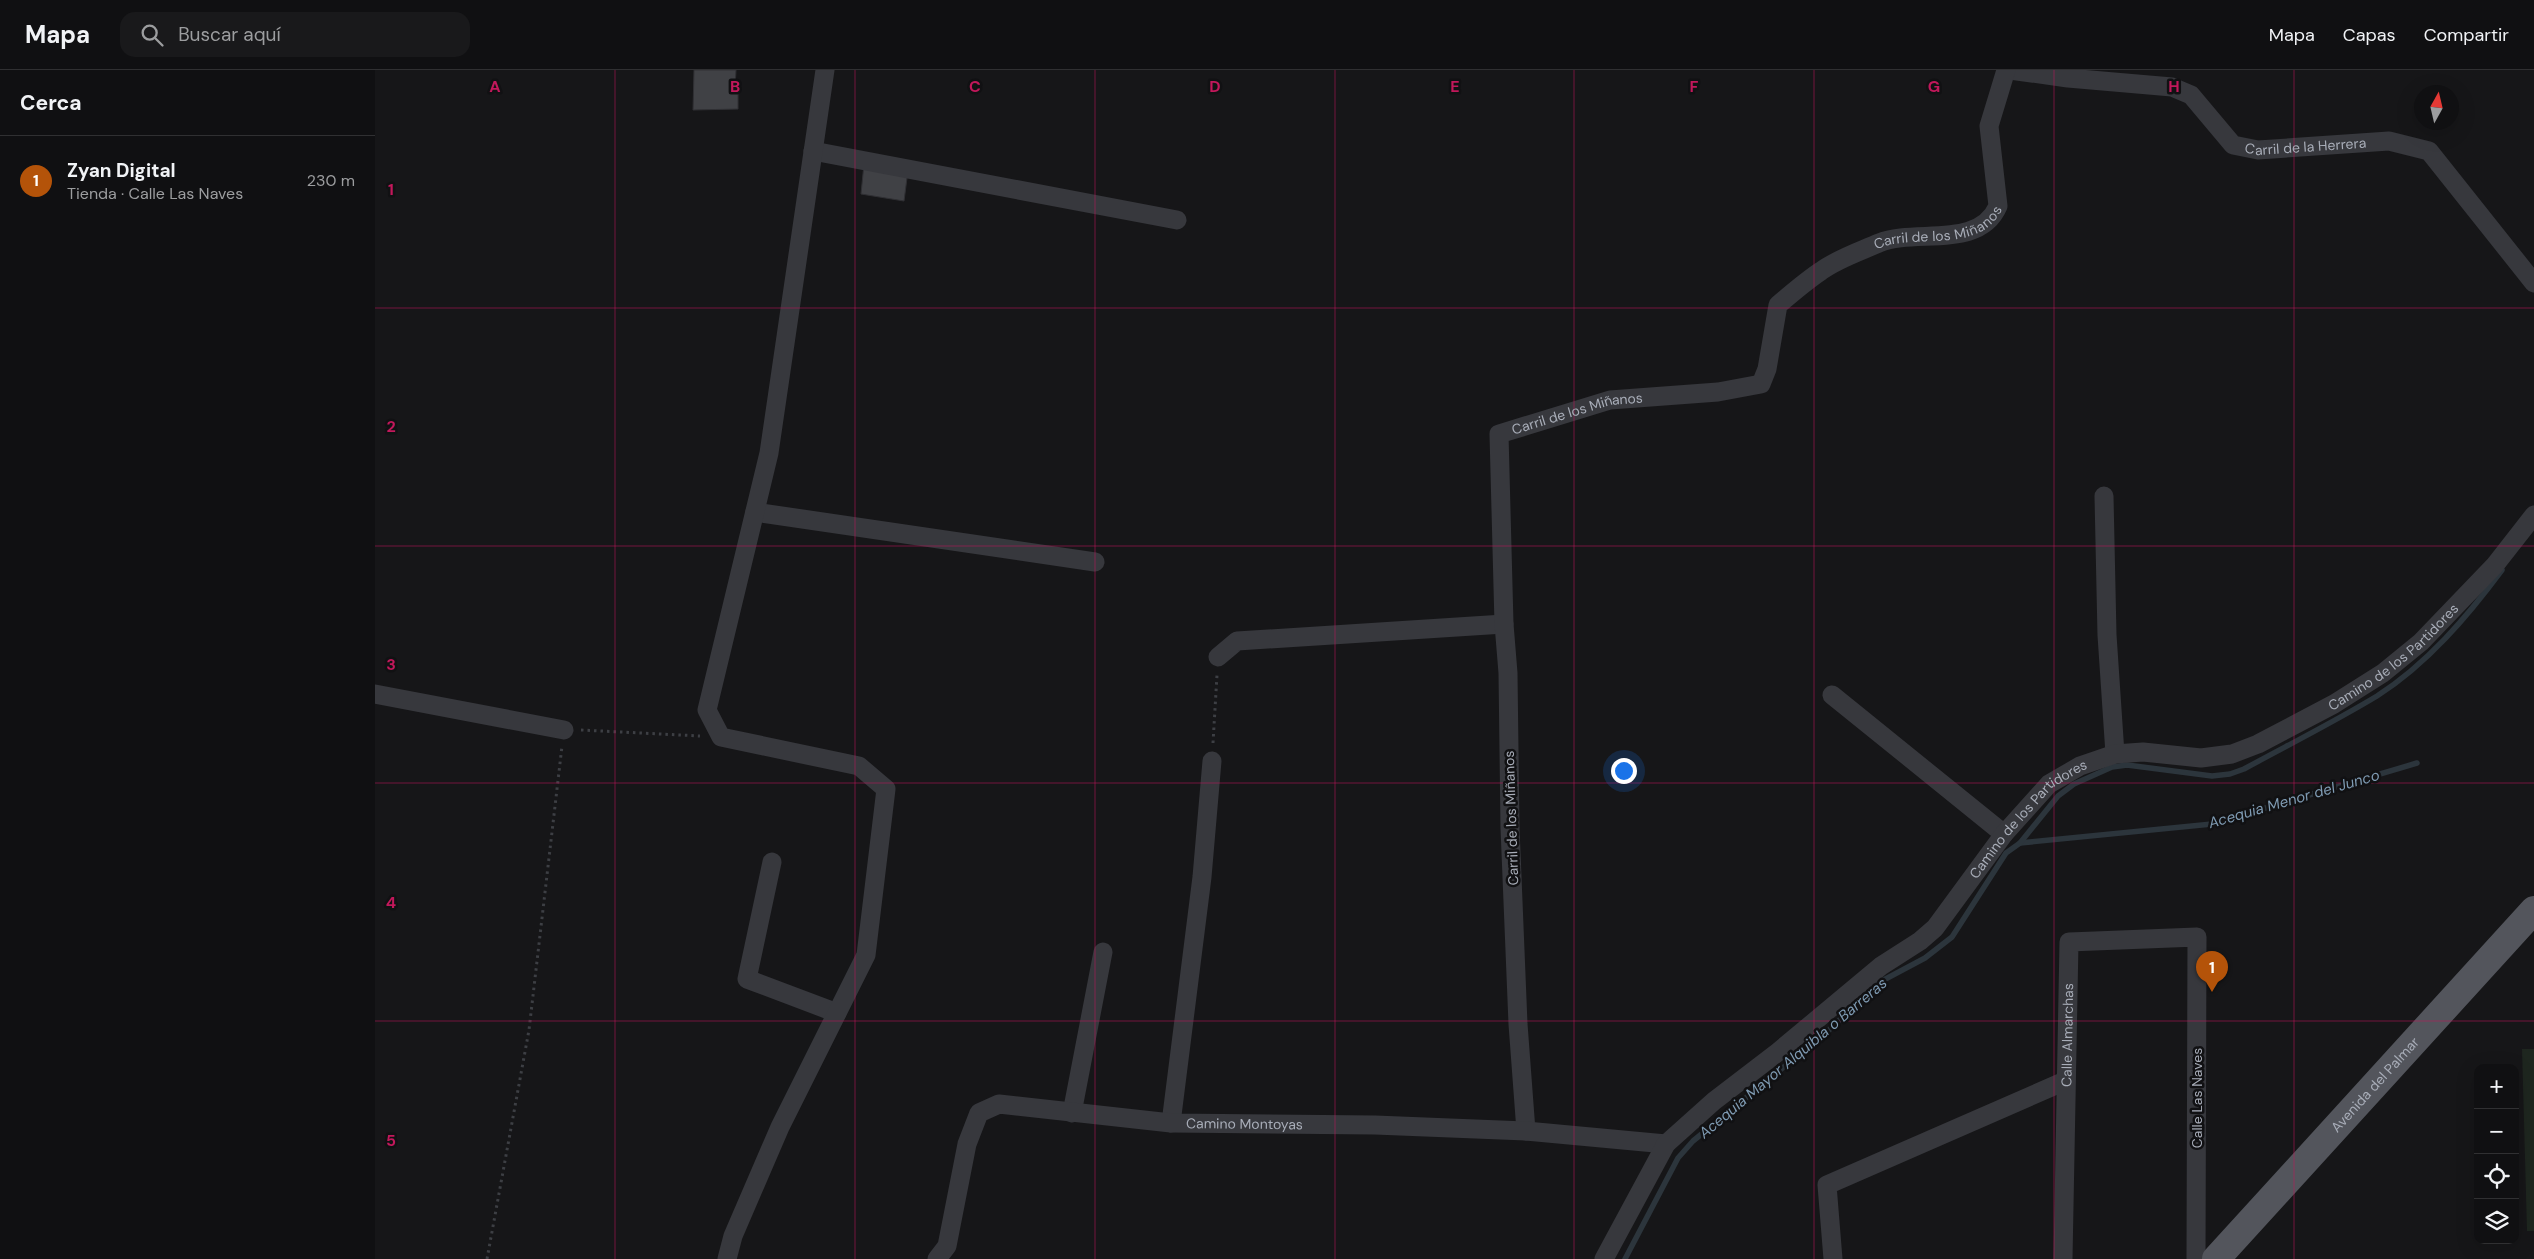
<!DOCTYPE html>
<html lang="es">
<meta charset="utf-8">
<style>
body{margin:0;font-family:"DM Sans",sans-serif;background:#19191b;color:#f1f3f6}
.controls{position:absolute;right:15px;bottom:15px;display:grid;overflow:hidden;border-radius:10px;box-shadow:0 5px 20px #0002}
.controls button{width:45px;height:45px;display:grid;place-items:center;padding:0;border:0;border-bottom:1px solid #303032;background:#101012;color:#f1f3f6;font:25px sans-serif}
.compass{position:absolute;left:2039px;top:15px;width:45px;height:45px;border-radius:50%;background:#101012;box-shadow:0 5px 20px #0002;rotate:8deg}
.you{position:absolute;left:1248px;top:700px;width:18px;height:18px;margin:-12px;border:4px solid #fff;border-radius:50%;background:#1a73e8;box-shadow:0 0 0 8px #1a73e833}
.badge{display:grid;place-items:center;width:32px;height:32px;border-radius:50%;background:#b45309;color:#fff;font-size:16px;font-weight:700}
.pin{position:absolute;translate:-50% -41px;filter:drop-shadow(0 1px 2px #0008)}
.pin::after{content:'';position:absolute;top:26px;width:18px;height:15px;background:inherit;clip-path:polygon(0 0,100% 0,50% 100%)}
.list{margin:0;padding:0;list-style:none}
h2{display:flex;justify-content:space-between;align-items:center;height:65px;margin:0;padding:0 20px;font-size:21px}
h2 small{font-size:16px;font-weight:400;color:#9c9d9f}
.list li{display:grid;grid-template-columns:32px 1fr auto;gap:15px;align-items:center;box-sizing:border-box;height:90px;padding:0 20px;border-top:1px solid #303032}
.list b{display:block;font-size:19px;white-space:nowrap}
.list p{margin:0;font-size:16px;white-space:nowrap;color:#9c9d9f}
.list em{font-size:16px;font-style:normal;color:#9c9d9f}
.icon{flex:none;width:28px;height:28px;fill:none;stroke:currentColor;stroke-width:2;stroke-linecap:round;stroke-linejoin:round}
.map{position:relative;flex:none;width:2159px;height:1189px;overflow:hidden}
header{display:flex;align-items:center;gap:30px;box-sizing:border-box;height:70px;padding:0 25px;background:#101012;border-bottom:1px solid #303032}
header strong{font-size:24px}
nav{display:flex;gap:28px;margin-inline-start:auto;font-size:18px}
.search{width:350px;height:45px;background:#19191b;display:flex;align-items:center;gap:12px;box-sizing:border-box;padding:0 18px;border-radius:15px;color:#9c9d9f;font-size:19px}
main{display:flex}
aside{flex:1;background:#101012}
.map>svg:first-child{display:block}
</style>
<header>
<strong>Mapa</strong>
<div class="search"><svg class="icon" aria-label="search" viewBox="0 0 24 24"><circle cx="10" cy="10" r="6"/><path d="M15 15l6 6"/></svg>Buscar aquí</div>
<nav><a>Mapa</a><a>Capas</a><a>Compartir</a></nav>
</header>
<main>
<aside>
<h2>Cerca<small></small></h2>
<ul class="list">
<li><span class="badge">1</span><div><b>Zyan Digital</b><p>Tienda · Calle Las Naves</p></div><em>230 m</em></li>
</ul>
</aside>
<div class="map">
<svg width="2159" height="1189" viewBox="0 0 2159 1189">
<rect width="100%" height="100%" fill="#161618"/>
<path fill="#1e261f" d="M 2147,979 L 2159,979 L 2159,1161 L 2152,1161 Z"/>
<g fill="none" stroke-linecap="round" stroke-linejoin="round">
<g stroke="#2c353c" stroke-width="5.5">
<path d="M 1645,773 L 1837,754 L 2042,693"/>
<path d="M 1250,1189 L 1303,1088 L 1318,1071 L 1453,961 L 1503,913 L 1550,888 L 1577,867 L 1631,783 L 1645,773 L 1683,726 L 1699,714 L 1737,697 L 1752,695 L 1837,706 L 1855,704 L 1869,699 C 1913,675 1959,652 2002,626 C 2052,594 2092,547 2127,500"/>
</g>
</g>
<g fill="#404145" stroke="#303034">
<path d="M 319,0 L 361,0 L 360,19 L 363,20 L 363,39 L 318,40 Z"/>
<path d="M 489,94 L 533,100 L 529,131 L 486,124 Z"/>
</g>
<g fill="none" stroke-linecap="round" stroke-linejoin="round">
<g stroke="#3d3f44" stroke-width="3" stroke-dasharray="2.5 4" stroke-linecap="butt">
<path d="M 206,660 L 325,666"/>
<path d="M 838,673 L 842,605"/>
<path d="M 112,1189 L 154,960 L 187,676"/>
</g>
<g stroke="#37383d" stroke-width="19">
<path id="s1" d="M 1635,0 L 1693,8 L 1797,17 L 1816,25 L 1858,75 L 1883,80 L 2014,71 L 2054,81 L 2159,213"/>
<path d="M 438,81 L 802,150"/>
<path d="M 1729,426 L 1732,565 L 1740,684"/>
<path d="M 380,442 L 720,492"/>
<path d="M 843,587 L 862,571 L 1129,554"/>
<path d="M 0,624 L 189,660"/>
<path d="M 1457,625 L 1629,764"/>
<path d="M 397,792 L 372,909 L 462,943"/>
<path d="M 697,1043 L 728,882"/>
<path d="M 796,1053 L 827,807 L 837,691"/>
<path id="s2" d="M 1151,1061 L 1143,954 L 1135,758 L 1133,603 L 1129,554 L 1124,364 L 1235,330 L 1343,322 L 1386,314 L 1392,299 L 1403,235 C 1417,223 1431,211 1446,201 C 1462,189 1486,181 1504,173 C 1540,158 1604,180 1623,136 L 1614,56 L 1631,0"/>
<path d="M 352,1189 L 358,1166 L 405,1057 L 491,885 L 511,719 L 484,696 L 346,667 L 332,640 L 394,383 L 450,0"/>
<path id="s3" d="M 562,1189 L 572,1176 L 592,1074 L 604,1043 L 624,1034 L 796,1053 L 1000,1055 L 1151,1061 L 1291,1074"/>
<path id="s4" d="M 1229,1189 L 1291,1074 L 1339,1031 L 1403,982 L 1506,896 L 1545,871 L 1560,858 L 1629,764 L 1674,714 L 1705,696 L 1740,684 L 1768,682 L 1826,688 L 1857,684 L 1883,674 L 1959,634 L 2008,603 L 2046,572 L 2120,495 L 2159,445"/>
<path d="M 1458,1189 L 1452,1115 L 1690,1011"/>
<path id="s5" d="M 1688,1189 L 1694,872 L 1822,867 L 1821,1189"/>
</g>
<path stroke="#53555c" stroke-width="28" id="s6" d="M 1841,1189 L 2159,840"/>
</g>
<path fill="none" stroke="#c2185b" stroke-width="1" stroke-opacity="0.55" d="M 240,0 L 240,1189M 480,0 L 480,1189M 720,0 L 720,1189M 960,0 L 960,1189M 1199,0 L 1199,1189M 1439,0 L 1439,1189M 1679,0 L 1679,1189M 1919,0 L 1919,1189M 0,238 L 2159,238M 0,476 L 2159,476M 0,713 L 2159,713M 0,951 L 2159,951"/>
<g text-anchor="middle" stroke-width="5" stroke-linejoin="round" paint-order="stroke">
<g font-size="14" fill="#a8adb8" stroke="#111113">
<text dy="5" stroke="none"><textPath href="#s1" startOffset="322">Carril de la Herrera</textPath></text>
<text dy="5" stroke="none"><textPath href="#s2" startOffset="1229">Carril de los Miñanos</textPath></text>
<text dy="5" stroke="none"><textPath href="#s2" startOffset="779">Carril de los Miñanos</textPath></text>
<text dy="5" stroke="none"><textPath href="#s4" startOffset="1040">Camino de los Partidores</textPath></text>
<text transform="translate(1136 748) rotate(-92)" y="5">Carril de los Miñanos</text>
<text dy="5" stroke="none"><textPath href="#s4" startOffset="621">Camino de los Partidores</textPath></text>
<text dy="5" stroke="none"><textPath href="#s5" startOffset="224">Calle Almarchas</textPath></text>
<text dy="5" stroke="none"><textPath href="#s6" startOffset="236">Avenida del Palmar</textPath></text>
<text transform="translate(1822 1028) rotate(-90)" y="5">Calle Las Naves</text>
<text dy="5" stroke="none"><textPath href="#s3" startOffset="422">Camino Montoyas</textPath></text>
</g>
<g font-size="15" font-style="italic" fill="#7f9bb3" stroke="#111113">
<text transform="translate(1919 729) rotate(-16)" y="5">Acequia Menor del Junco</text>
<text transform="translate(1418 988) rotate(-40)" y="5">Acequia Mayor Alquibla o Barreras</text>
</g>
</g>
<g font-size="16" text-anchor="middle" font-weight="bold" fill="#c2185b" stroke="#111113" stroke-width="5" stroke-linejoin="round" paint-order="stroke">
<text x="120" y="22">A</text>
<text x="360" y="22">B</text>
<text x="600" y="22">C</text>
<text x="840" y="22">D</text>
<text x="1080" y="22">E</text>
<text x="1319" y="22">F</text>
<text x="1559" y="22">G</text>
<text x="1799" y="22">H</text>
<text x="16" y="125">1</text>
<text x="16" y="362">2</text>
<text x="16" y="600">3</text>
<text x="16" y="838">4</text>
<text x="16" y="1076">5</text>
</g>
</svg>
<div class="controls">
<button>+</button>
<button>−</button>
<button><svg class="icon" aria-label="locate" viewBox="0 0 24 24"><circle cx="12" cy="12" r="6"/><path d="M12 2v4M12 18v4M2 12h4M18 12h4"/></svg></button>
<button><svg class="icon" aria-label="layers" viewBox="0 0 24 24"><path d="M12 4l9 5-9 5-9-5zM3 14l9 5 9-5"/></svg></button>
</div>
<svg class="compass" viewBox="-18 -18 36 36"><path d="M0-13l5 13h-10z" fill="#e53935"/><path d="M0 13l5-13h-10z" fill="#9c9d9f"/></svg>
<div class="you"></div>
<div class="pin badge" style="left:1837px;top:922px">1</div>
</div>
</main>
